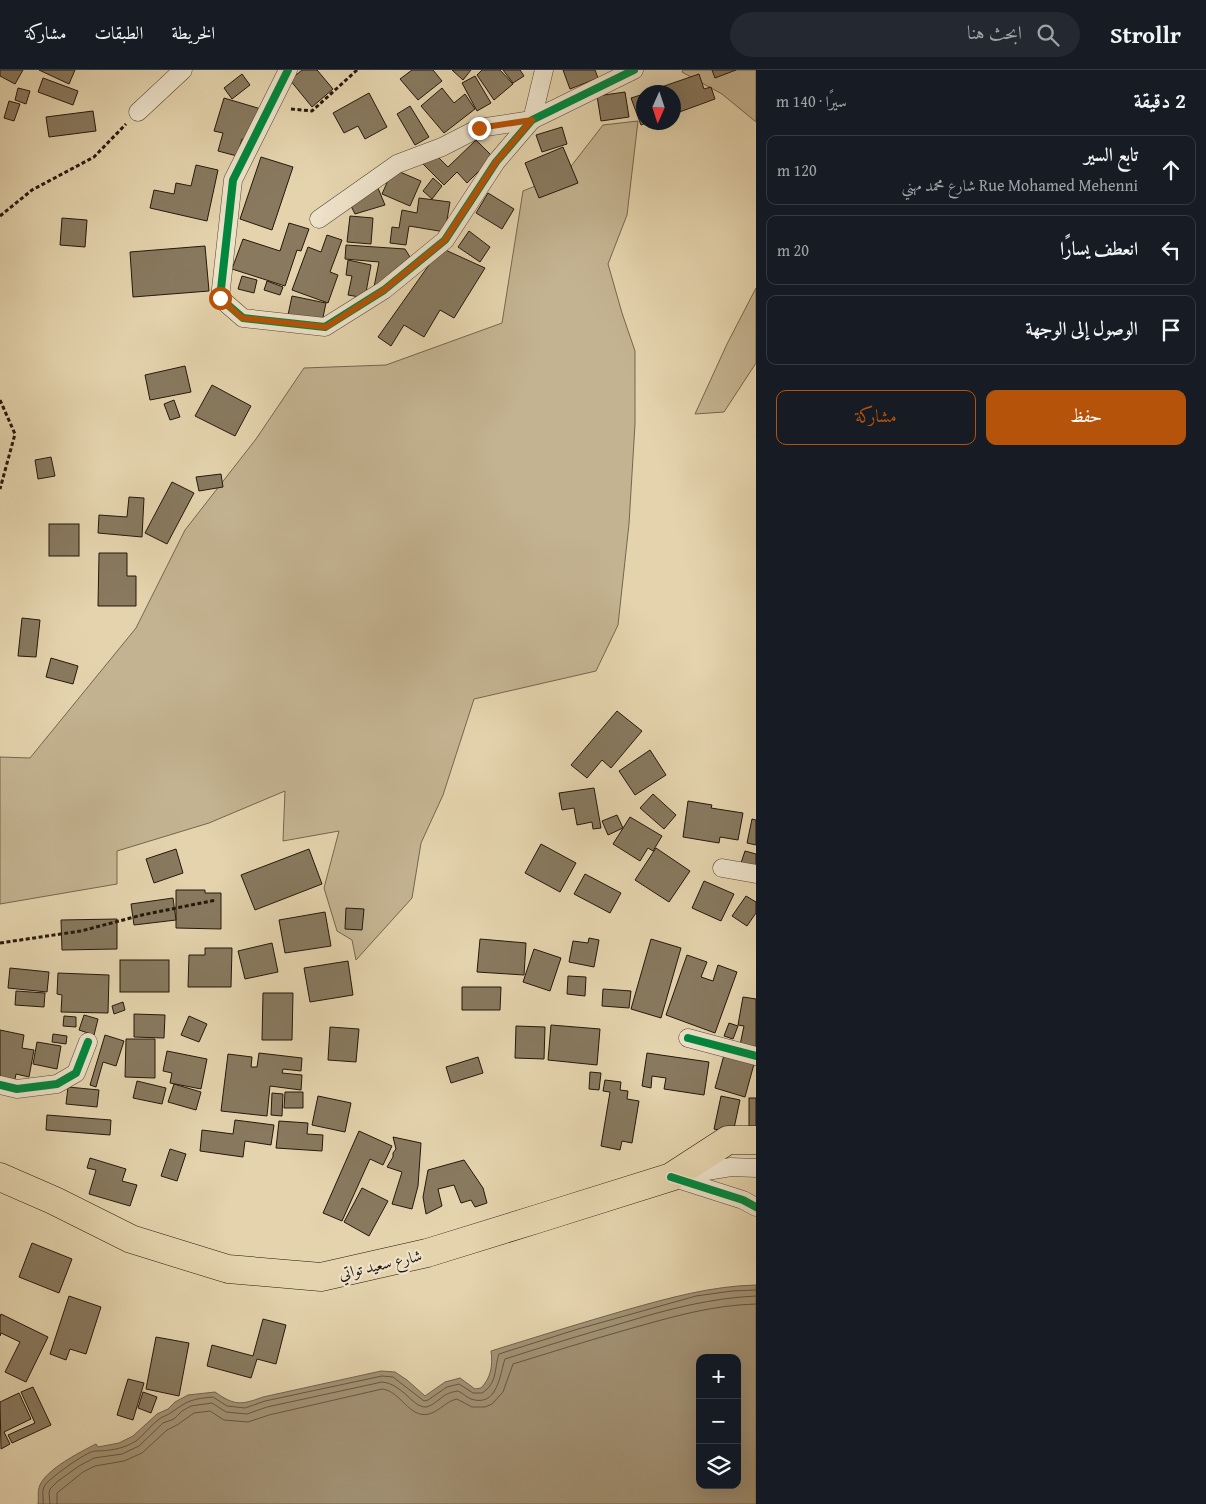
<!DOCTYPE html>
<html lang="ar">
<meta charset="utf-8">
<style>
body{margin:0;font-family:"Gentium Book Plus",Amiri,serif;background:#242831;color:#f1f3f6;direction:rtl}
.controls{position:absolute;right:15px;bottom:15px;display:grid;overflow:hidden;border-radius:10px;box-shadow:0 5px 20px #0002}
.controls button{width:45px;height:45px;display:grid;place-items:center;padding:0;border:0;border-bottom:1px solid #363941;background:#171b24;color:#f1f3f6;font:25px sans-serif}
.compass{position:absolute;left:636px;top:15px;width:45px;height:45px;border-radius:50%;background:#171b24;box-shadow:0 5px 20px #0002;rotate:183deg}
.stop{position:absolute;width:15px;height:15px;margin:-11px;border:4px solid #b45309;border-radius:50%;background:#fff}
.stop.end{background:#b45309;border-color:#fff;box-shadow:0 1px 5px #0008}
.list{margin:0;padding:0;list-style:none}
h2{display:flex;justify-content:space-between;align-items:center;height:65px;margin:0;padding:0 20px;font-size:21px}
h2 small{font-size:16px;font-weight:400;color:#9ea1a6}
.list li{display:grid;grid-template-columns:32px 1fr auto;gap:15px;align-items:center;box-sizing:border-box;height:70px;margin:0 10px 10px;padding:0 10px;border:1px solid #363941;border-radius:10px}
.list b{display:block;font-size:19px;white-space:nowrap}
.list p{margin:0;font-size:16px;white-space:nowrap;color:#9ea1a6}
.list em{font-size:16px;font-style:normal;color:#9ea1a6}
.actions{display:flex;gap:10px;padding:15px 20px}
.actions a{flex:1;padding:11px 0;border:1px solid #b45309;border-radius:10px;text-align:center;font-size:18px;color:#b45309}
.actions .main{background:#b45309;color:#fff}
.icon{flex:none;width:28px;height:28px;fill:none;stroke:currentColor;stroke-width:2;stroke-linecap:round;stroke-linejoin:round}
.map{position:relative;flex:none;width:756px;height:1434px;overflow:hidden;direction:ltr}
header{display:flex;align-items:center;gap:30px;box-sizing:border-box;height:70px;padding:0 25px;background:#171b24;border-bottom:1px solid #363941}
header strong{font-size:24px}
nav{display:flex;gap:28px;margin-inline-start:auto;font-size:18px}
.search{width:350px;height:45px;background:#242831;display:flex;align-items:center;gap:12px;box-sizing:border-box;padding:0 18px;border-radius:28px;color:#9ea1a6;font-size:19px}
main{display:flex}
aside{flex:1;background:#171b24}
.map>svg:first-child{display:block}
</style>
<header>
<strong>Strollr</strong>
<div class="search"><svg class="icon" aria-label="search" viewBox="0 0 24 24"><circle cx="10" cy="10" r="6"/><path d="M15 15l6 6"/></svg>ابحث هنا</div>
<nav><a>الخريطة</a><a>الطبقات</a><a>مشاركة</a></nav>
</header>
<main>
<aside>
<h2>2 دقيقة<small>سيرًا · 140 m</small></h2>
<ul class="list">
<li><svg class="icon" aria-label="ahead" viewBox="0 0 24 24"><path d="M12 20V5M6 11l6-6 6 6"/></svg><div><b>تابع السير</b><p>Rue Mohamed Mehenni شارع محمد مهني</p></div><em>120 m</em></li>
<li><svg class="icon" aria-label="left" viewBox="0 0 24 24"><path d="M17 20v-9H6M10 6l-5 5 5 5"/></svg><div><b>انعطف يسارًا</b></div><em>20 m</em></li>
<li><svg class="icon" aria-label="arrive" viewBox="0 0 24 24"><path d="M6 21V4h12l-3 4 3 4H6"/></svg><div><b>الوصول إلى الوجهة</b></div></li>
</ul>
<div class="actions"><a class="main">حفظ</a><a>مشاركة</a></div>
</aside>
<div class="map">
<svg width="756" height="1434" viewBox="0 0 756 1434">
<rect width="100%" height="100%" fill="#e4d3ad"/>
<filter id="stains"><feTurbulence type="fractalNoise" baseFrequency=".004" numOctaves="4"/><feColorMatrix values="0 0 0 0 .2 0 0 0 0 .09 0 0 0 0 .02 0 0 0 .5 -.17"/></filter>
<radialGradient id="worn" r=".72"><stop offset=".6" stop-color="#630" stop-opacity="0"/><stop offset="1" stop-color="#630" stop-opacity=".3"/></radialGradient>
<g fill="#c4b391" stroke="#74664e">
<path d="M 683,0 L 756,0 L 756,52 L 722,24 L 682,2 Z"/>
<path d="M 638,51 L 627,145 L 608,194 L 622,243 L 635,281 L 635,354 L 629,454 L 618,555 L 596,601 L 474,629 L 443,725 L 421,773 L 412,828 L 356,890 L 352,870 L 337,861 L 324,818 L 339,761 L 283,771 L 285,721 L 209,753 L 117,781 L 117,814 L 0,834 L 0,687 L 30,688 L 136,558 L 185,460 L 256,369 L 304,298 L 386,295 L 502,253 L 523,121 L 565,104 L 603,55 Z"/>
<path d="M 756,218 L 756,293 L 724,342 L 695,344 L 727,274 Z"/>
</g>
<path fill="#a39376" stroke="#71624b" fill-rule="evenodd" d="M 756,1215 L 756,1434 L 38,1434 C 39,1428 37,1422 40,1415 C 47,1399 80,1382 96,1374 L 98,1377 L 119,1373 L 133,1366 L 157,1344 L 168,1339 L 175,1332 L 188,1325 L 215,1322 C 235,1336 241,1335 263,1327 L 381,1301 L 395,1302 L 407,1310 L 425,1326 L 445,1312 L 460,1308 L 475,1319 L 481,1318 C 491,1308 493,1295 491,1281 C 536,1267 581,1253 626,1240 C 669,1228 711,1216 756,1215 ZM 700,1288 L 737,1288 L 737,1415 L 700,1415 Z"/>
<g fill="none" stroke-linecap="round" stroke-linejoin="round">
<g stroke="#645640" stroke-width="1">
<path d="M 43,1434 C 44,1428 41,1421 45,1415 C 50,1408 87,1381 95,1381 C 109,1381 123,1379 136,1371 C 144,1365 150,1356 158,1350 C 162,1346 167,1346 172,1342 C 189,1330 192,1329 213,1327 L 227,1336 L 245,1338 L 265,1331 L 382,1306 L 393,1307 L 424,1331 L 428,1330 L 447,1317 L 459,1314 L 473,1323 L 482,1323 C 498,1313 494,1298 499,1284 L 578,1259 L 696,1226 L 732,1221 L 756,1220"/>
<path d="M 50,1434 L 49,1423 L 50,1419 L 58,1411 L 79,1396 L 94,1388 L 122,1384 L 139,1376 L 163,1353 L 174,1349 L 182,1341 L 191,1336 L 212,1333 L 226,1342 L 247,1344 L 267,1337 L 382,1312 C 403,1314 413,1338 426,1337 C 432,1336 435,1332 440,1329 C 445,1324 451,1322 458,1321 C 463,1323 466,1327 471,1329 C 498,1338 500,1303 505,1289 C 545,1276 585,1264 626,1252 C 669,1239 711,1228 756,1226"/>
<path d="M 57,1434 L 57,1423 L 83,1402 L 95,1396 L 124,1391 L 142,1383 L 167,1360 L 177,1355 L 194,1343 L 210,1341 L 224,1350 L 248,1352 L 269,1345 L 382,1319 C 401,1321 409,1349 429,1344 C 440,1341 446,1331 457,1329 L 472,1337 L 485,1337 L 492,1334 L 503,1322 L 513,1294 C 552,1282 590,1270 629,1259 C 672,1247 712,1235 756,1234"/>
</g>
</g>
<g fill="#88795f" stroke="#25180a">
<path d="M 0,0 L 23,0 L 15,14 L 0,6 Z"/>
<path d="M 39,0 L 75,0 L 69,14 Z"/>
<path d="M 302,0 L 317,0 L 333,19 L 312,37 L 290,10 Z"/>
<path d="M 412,0 L 433,0 L 442,11 L 418,30 L 400,9 Z"/>
<path d="M 452,0 L 471,0 L 463,10 Z"/>
<path d="M 482,0 L 500,0 L 513,14 L 494,30 L 477,5 Z"/>
<path d="M 503,0 L 520,0 L 524,6 L 513,13 Z"/>
<path d="M 563,0 L 595,0 L 598,8 L 570,19 Z"/>
<path d="M 712,0 L 736,0 L 715,8 Z"/>
<path d="M 242,4 L 250,15 L 232,29 L 224,18 Z"/>
<path d="M 699,4 L 704,19 L 711,17 L 715,29 L 674,44 L 674,22 L 647,22 Z"/>
<path d="M 475,6 L 491,33 L 477,41 L 462,13 Z"/>
<path d="M 43,8 L 78,21 L 73,35 L 38,22 Z"/>
<path d="M 18,18 L 30,21 L 26,34 L 15,30 Z"/>
<path d="M 442,18 L 454,33 L 465,24 L 475,39 L 444,63 L 421,36 Z"/>
<path d="M 625,22 L 629,47 L 601,51 L 597,26 Z"/>
<path d="M 369,23 L 387,57 L 365,69 L 358,56 L 344,63 L 333,43 Z"/>
<path d="M 644,24 L 644,52 L 649,52 L 641,55 L 631,28 Z"/>
<path d="M 224,28 L 261,39 L 251,72 L 242,69 L 237,86 L 218,81 L 223,63 L 214,61 Z"/>
<path d="M 9,31 L 20,34 L 14,51 L 4,48 Z"/>
<path d="M 410,36 L 429,67 L 415,75 L 397,44 Z"/>
<path d="M 93,41 L 96,61 L 49,67 L 46,47 Z"/>
<path d="M 562,57 L 567,74 L 542,82 L 536,65 Z"/>
<path d="M 476,70 L 493,87 L 467,113 L 457,102 L 444,115 L 420,91 L 431,80 L 448,97 Z"/>
<path d="M 563,77 L 578,113 L 539,128 L 525,93 Z"/>
<path d="M 261,87 L 293,97 L 272,160 L 240,149 Z"/>
<path d="M 196,95 L 218,100 L 207,151 L 150,138 L 154,120 L 174,124 L 176,113 L 191,116 Z"/>
<path d="M 393,99 L 421,111 L 410,136 L 382,124 Z"/>
<path d="M 433,108 L 442,116 L 432,129 L 423,121 Z"/>
<path d="M 378,118 L 385,135 L 355,144 L 348,130 Z"/>
<path d="M 488,123 L 514,139 L 502,159 L 476,143 Z"/>
<path d="M 419,128 L 450,132 L 445,162 L 409,156 L 406,175 L 390,173 L 392,157 L 399,158 L 402,140 L 417,143 Z"/>
<path d="M 350,146 L 373,148 L 371,174 L 347,172 Z"/>
<path d="M 62,148 L 87,150 L 85,177 L 60,175 Z"/>
<path d="M 289,153 L 309,159 L 301,181 L 297,180 L 285,216 L 232,199 L 243,169 L 280,181 Z"/>
<path d="M 469,161 L 490,177 L 480,192 L 458,177 Z"/>
<path d="M 327,165 L 342,170 L 330,202 L 338,205 L 328,233 L 292,220 L 308,177 L 321,182 Z"/>
<path d="M 346,175 L 405,179 L 410,187 L 374,217 L 379,192 L 345,189 Z"/>
<path d="M 205,176 L 209,221 L 133,227 L 130,182 Z"/>
<path d="M 441,178 L 485,198 L 454,248 L 440,240 L 424,267 L 404,255 L 391,276 L 378,267 Z"/>
<path d="M 348,190 L 371,195 L 365,228 L 348,225 L 352,206 L 346,205 Z"/>
<path d="M 242,206 L 257,210 L 254,223 L 238,219 Z"/>
<path d="M 267,211 L 283,217 L 280,225 L 264,220 Z"/>
<path d="M 292,226 L 326,233 L 322,252 L 288,245 Z"/>
<path d="M 185,296 L 191,322 L 150,330 L 145,305 Z"/>
<path d="M 212,315 L 251,336 L 235,366 L 195,346 Z"/>
<path d="M 174,330 L 180,347 L 170,350 L 164,334 Z"/>
<path d="M 51,387 L 55,406 L 38,409 L 35,390 Z"/>
<path d="M 221,404 L 223,417 L 199,421 L 196,407 Z"/>
<path d="M 172,412 L 194,423 L 167,474 L 145,463 Z"/>
<path d="M 129,427 L 144,428 L 142,467 L 98,463 L 99,445 L 127,447 Z"/>
<rect x="49" y="454" width="30" height="32"/>
<path d="M 99,483 L 127,483 L 127,506 L 136,506 L 136,536 L 98,536 Z"/>
<path d="M 22,548 L 40,550 L 36,587 L 18,586 Z"/>
<path d="M 51,588 L 78,596 L 73,614 L 46,607 Z"/>
<path d="M 617,641 L 642,661 L 611,698 L 602,690 L 587,708 L 571,695 Z"/>
<path d="M 650,680 L 666,705 L 635,725 L 619,701 Z"/>
<path d="M 594,718 L 601,758 L 593,759 L 592,752 L 577,755 L 574,738 L 562,740 L 559,723 Z"/>
<path d="M 653,724 L 676,745 L 664,759 L 640,738 Z"/>
<path d="M 688,731 L 712,735 L 711,738 L 743,743 L 738,770 L 720,767 L 719,773 L 683,767 Z"/>
<path d="M 617,745 L 623,758 L 608,765 L 602,751 Z"/>
<path d="M 630,747 L 662,766 L 653,781 L 648,778 L 640,791 L 613,774 Z"/>
<path d="M 752,749 L 756,750 L 756,775 L 747,773 Z"/>
<path d="M 541,774 L 576,793 L 560,822 L 525,803 Z"/>
<path d="M 656,778 L 690,801 L 669,832 L 635,810 Z"/>
<path d="M 176,779 L 183,803 L 154,813 L 146,789 Z"/>
<path d="M 309,779 L 322,814 L 255,840 L 241,805 Z"/>
<path d="M 745,781 L 756,784 L 756,796 L 741,793 Z"/>
<path d="M 585,804 L 621,823 L 610,843 L 574,824 Z"/>
<path d="M 704,811 L 734,824 L 721,851 L 692,838 Z"/>
<path d="M 176,820 L 205,820 L 205,823 L 221,823 L 221,859 L 176,858 Z"/>
<path d="M 746,826 L 756,832 L 756,843 L 747,856 L 732,846 Z"/>
<path d="M 173,828 L 176,850 L 134,855 L 131,834 Z"/>
<path d="M 346,838 L 364,839 L 362,860 L 345,859 Z"/>
<path d="M 325,842 L 331,876 L 285,883 L 279,850 Z"/>
<path d="M 117,849 L 117,879 L 62,880 L 61,850 Z"/>
<path d="M 589,868 L 599,870 L 594,897 L 569,892 L 573,871 L 588,873 Z"/>
<path d="M 480,869 L 526,873 L 524,905 L 477,902 Z"/>
<path d="M 651,869 L 681,878 L 661,948 L 631,939 Z"/>
<path d="M 272,873 L 278,902 L 245,909 L 238,881 Z"/>
<path d="M 205,878 L 232,878 L 231,917 L 188,917 L 189,885 L 205,885 Z"/>
<path d="M 534,879 L 561,888 L 550,921 L 523,912 Z"/>
<path d="M 687,885 L 707,892 L 701,907 L 713,911 L 718,895 L 737,902 L 715,963 L 666,945 Z"/>
<rect x="120" y="890" width="49" height="32"/>
<path d="M 348,891 L 353,925 L 310,932 L 304,898 Z"/>
<path d="M 10,898 L 49,902 L 47,922 L 8,918 Z"/>
<path d="M 58,903 L 109,905 L 108,943 L 61,942 L 62,925 L 57,924 Z"/>
<path d="M 568,906 L 586,907 L 585,926 L 567,924 Z"/>
<path d="M 462,917 L 501,917 L 500,940 L 462,940 Z"/>
<path d="M 603,919 L 631,921 L 629,938 L 602,936 Z"/>
<path d="M 16,921 L 45,923 L 44,937 L 15,935 Z"/>
<path d="M 263,923 L 293,923 L 292,970 L 262,970 Z"/>
<path d="M 743,927 L 756,929 L 756,978 L 740,975 L 744,956 L 738,955 Z"/>
<path d="M 123,932 L 125,940 L 114,944 L 112,936 Z"/>
<path d="M 134,944 L 165,945 L 164,968 L 134,967 Z"/>
<path d="M 84,945 L 98,949 L 94,965 L 79,960 Z"/>
<path d="M 64,946 L 76,947 L 76,957 L 63,956 Z"/>
<path d="M 189,946 L 207,954 L 199,972 L 181,965 Z"/>
<path d="M 729,953 L 738,956 L 733,969 L 724,966 Z"/>
<path d="M 551,955 L 600,959 L 597,995 L 548,990 Z"/>
<path d="M 516,956 L 545,957 L 544,989 L 515,988 Z"/>
<path d="M 330,957 L 359,959 L 356,992 L 328,990 Z"/>
<path d="M 0,960 L 24,965 L 22,978 L 34,980 L 29,1007 L 16,1004 L 14,1014 L 0,1011 Z"/>
<path d="M 53,964 L 67,966 L 66,974 L 52,972 Z"/>
<path d="M 105,965 L 124,971 L 116,996 L 103,992 L 96,1017 L 90,1015 Z"/>
<path d="M 126,969 L 155,969 L 155,1008 L 125,1007 Z"/>
<path d="M 37,972 L 61,976 L 57,999 L 33,994 Z"/>
<path d="M 167,981 L 207,989 L 201,1019 L 170,1013 L 172,1003 L 163,1001 Z"/>
<path d="M 259,983 L 302,988 L 301,1001 L 283,999 L 282,1003 L 302,1005 L 301,1020 L 270,1016 L 267,1046 L 221,1041 L 228,984 L 252,987 L 251,997 L 257,997 Z"/>
<path d="M 647,983 L 709,992 L 704,1025 L 664,1019 L 666,1008 L 652,1006 L 651,1018 L 642,1016 Z"/>
<path d="M 724,985 L 754,994 L 745,1027 L 715,1018 Z"/>
<path d="M 478,987 L 483,1003 L 451,1013 L 446,997 Z"/>
<path d="M 590,1002 L 601,1003 L 599,1020 L 589,1019 Z"/>
<path d="M 605,1010 L 621,1012 L 620,1020 L 628,1021 L 627,1029 L 639,1031 L 632,1073 L 622,1071 L 620,1080 L 601,1076 L 610,1022 L 603,1021 Z"/>
<path d="M 137,1011 L 166,1018 L 162,1034 L 133,1028 Z"/>
<path d="M 174,1014 L 201,1022 L 196,1040 L 168,1032 Z"/>
<path d="M 68,1017 L 99,1020 L 97,1037 L 66,1034 Z"/>
<path d="M 285,1022 L 303,1022 L 303,1038 L 284,1038 Z"/>
<path d="M 272,1023 L 283,1024 L 282,1046 L 271,1045 Z"/>
<path d="M 318,1026 L 351,1033 L 345,1062 L 312,1055 Z"/>
<path d="M 721,1026 L 740,1030 L 733,1063 L 714,1059 Z"/>
<rect x="749" y="1028" width="7" height="32"/>
<path d="M 47,1045 L 111,1050 L 110,1065 L 46,1060 Z"/>
<path d="M 235,1050 L 274,1055 L 271,1075 L 245,1071 L 243,1087 L 200,1081 L 202,1060 L 233,1064 Z"/>
<path d="M 279,1051 L 308,1053 L 307,1064 L 323,1065 L 322,1081 L 276,1078 Z"/>
<path d="M 359,1061 L 392,1076 L 383,1095 L 370,1089 L 342,1151 L 323,1143 Z"/>
<path d="M 393,1067 L 421,1073 L 418,1116 L 412,1139 L 392,1134 L 402,1102 L 387,1097 L 393,1087 L 393,1083 L 396,1079 Z"/>
<path d="M 170,1079 L 186,1084 L 177,1111 L 161,1106 Z"/>
<path d="M 90,1088 L 126,1099 L 122,1111 L 137,1115 L 130,1136 L 89,1124 L 96,1100 L 87,1098 Z"/>
<path d="M 464,1090 L 483,1118 L 487,1133 L 475,1137 L 471,1130 L 461,1133 L 454,1115 L 438,1119 L 442,1136 L 426,1144 L 423,1127 L 428,1100 Z"/>
<path d="M 362,1118 L 388,1131 L 369,1166 L 344,1152 Z"/>
<path d="M 32,1173 L 72,1189 L 59,1223 L 19,1207 Z"/>
<path d="M 69,1226 L 101,1237 L 86,1284 L 70,1279 L 66,1290 L 50,1284 Z"/>
<path d="M 1,1244 L 48,1267 L 26,1312 L 5,1302 L 20,1272 L 1,1263 L 0,1266 L 0,1247 Z"/>
<path d="M 263,1249 L 286,1255 L 276,1294 L 257,1289 L 251,1308 L 207,1296 L 212,1275 L 253,1286 Z"/>
<path d="M 156,1267 L 189,1273 L 179,1326 L 146,1319 Z"/>
<path d="M 128,1309 L 144,1313 L 133,1350 L 117,1345 Z"/>
<path d="M 33,1317 L 51,1355 L 12,1373 L 8,1365 L 35,1353 L 21,1322 Z"/>
<path d="M 143,1322 L 157,1327 L 151,1343 L 138,1338 Z"/>
<path d="M 19,1323 L 31,1349 L 4,1362 L 10,1374 L 1,1379 L 0,1332 Z"/>
</g>
<g fill="none" stroke-linecap="round" stroke-linejoin="round">
<g stroke="#554733" stroke-width="19">
<g id="minor">
<path d="M 288,0 L 233,110 L 220,228 L 243,248 L 325,257 L 384,220 L 445,170 L 496,92 L 532,50 L 634,0"/>
<path d="M 138,42 L 183,0"/>
<path d="M 319,149 L 397,94 L 442,77 L 479,58 L 532,50 L 544,0"/>
<path d="M 722,798 L 756,804"/>
<path d="M 688,968 L 756,986"/>
<path d="M 0,1015 L 17,1019 L 57,1014 L 76,1003 L 88,972"/>
<path d="M 682,1105 L 731,1097 L 756,1098"/>
<path d="M 671,1107 L 743,1130 L 756,1137"/>
</g>
</g>
<g stroke="#25180a" stroke-width="29">
<path id="primary" d="M 0,1107 L 55,1131 L 131,1169 L 228,1199 L 321,1207 L 427,1183 L 537,1149 L 671,1107 L 728,1070 L 756,1070"/>
</g>
<g stroke="#25180a" stroke-width="3" stroke-dasharray="4 2.5" stroke-linecap="butt">
<path d="M 291,39 L 312,41 L 357,0"/>
<path d="M 0,146 L 32,120 L 94,87 L 126,54"/>
<path d="M 0,330 L 15,364 L 0,419"/>
<path d="M 0,873 L 81,861 L 142,845 L 216,830"/>
</g>
<use href="#minor" stroke="#ede2ca" stroke-width="18"/>
<use href="#primary" stroke="#e4d3ad" stroke-width="28"/>
<g stroke="#ede2ca" stroke-width="11">
<g id="cycleway">
<path d="M 288,0 L 233,110 L 220,228 L 243,248 L 325,257 L 384,220 L 445,170 L 496,92 L 532,50 L 634,0"/>
<path d="M 688,968 L 756,986"/>
<path d="M 0,1015 L 17,1019 L 57,1014 L 76,1003 L 88,972"/>
<path d="M 671,1107 L 743,1130 L 756,1137"/>
</g>
</g>
<use href="#cycleway" stroke="#00873e" stroke-width="8"/>
</g>
<g fill="none" stroke-linecap="round" stroke-linejoin="round">
<path stroke="#b45309" stroke-width="6" d="M 220,228 L 242,248 L 326,257 L 384,220 L 445,170 L 496,92 L 532,50 L 479,58"/>
</g>
<g text-anchor="middle" stroke-width="4.5" stroke-linejoin="round" paint-order="stroke">
<g font-size="16" fill="#25180a" stroke="#ede2ca">
<text transform="translate(380 1194) rotate(-13)" y="6">شارع سعيد تواتي</text>
</g>
</g>
<rect width="100%" height="100%" filter="url(#stains)"/>
<rect width="100%" height="100%" fill="url(#worn)"/>
</svg>
<div class="controls">
<button>+</button>
<button>−</button>
<button><svg class="icon" aria-label="layers" viewBox="0 0 24 24"><path d="M12 4l9 5-9 5-9-5zM3 14l9 5 9-5"/></svg></button>
</div>
<svg class="compass" viewBox="-18 -18 36 36"><path d="M0-13l5 13h-10z" fill="#e53935"/><path d="M0 13l5-13h-10z" fill="#9ea1a6"/></svg>
<div class="stop" style="left:220px;top:228px"></div>
<div class="stop end" style="left:479px;top:58px"></div>
</div>
</main>
